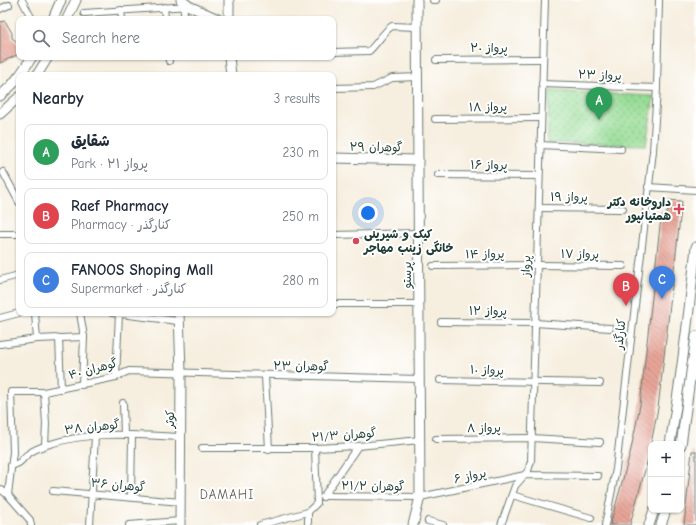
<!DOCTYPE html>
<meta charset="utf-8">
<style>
body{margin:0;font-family:"Comic Neue","Playpen Sans Arabic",sans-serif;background:#f6f6f7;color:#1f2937}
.controls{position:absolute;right:12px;bottom:12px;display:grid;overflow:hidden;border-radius:8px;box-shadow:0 1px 3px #0004}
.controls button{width:36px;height:36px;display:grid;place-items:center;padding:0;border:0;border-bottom:1px solid #e0e1e3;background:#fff;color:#1f2937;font:20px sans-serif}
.you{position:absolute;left:368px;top:213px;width:14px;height:14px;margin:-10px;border:3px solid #fff;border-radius:50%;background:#1a73e8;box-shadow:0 0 0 6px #1a73e833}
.badge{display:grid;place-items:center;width:26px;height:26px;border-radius:50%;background:#d93025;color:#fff;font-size:13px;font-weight:700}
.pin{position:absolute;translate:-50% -33px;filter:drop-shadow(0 1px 2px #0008)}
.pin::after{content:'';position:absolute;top:21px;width:14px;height:12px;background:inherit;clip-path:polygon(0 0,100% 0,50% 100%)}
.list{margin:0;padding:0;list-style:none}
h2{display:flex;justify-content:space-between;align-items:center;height:52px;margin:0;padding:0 16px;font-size:17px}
h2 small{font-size:13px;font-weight:400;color:#747a83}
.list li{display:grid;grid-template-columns:26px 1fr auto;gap:12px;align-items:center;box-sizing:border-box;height:56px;margin:0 8px 8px;padding:0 8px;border:1px solid #e0e1e3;border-radius:8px}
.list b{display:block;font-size:15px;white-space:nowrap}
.list p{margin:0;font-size:13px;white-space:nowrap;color:#747a83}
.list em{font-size:13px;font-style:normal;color:#747a83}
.icon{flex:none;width:22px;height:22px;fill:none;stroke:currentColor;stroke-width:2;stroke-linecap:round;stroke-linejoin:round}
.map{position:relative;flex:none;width:696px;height:525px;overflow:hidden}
.search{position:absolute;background:#fff;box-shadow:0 1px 3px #0004;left:16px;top:16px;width:320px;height:44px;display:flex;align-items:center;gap:10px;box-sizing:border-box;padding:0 14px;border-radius:8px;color:#747a83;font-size:15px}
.panel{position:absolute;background:#fff;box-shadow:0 1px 3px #0004;left:16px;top:72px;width:320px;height:244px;border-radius:8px}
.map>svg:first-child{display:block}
</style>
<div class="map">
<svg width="696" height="525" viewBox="0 0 696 525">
<defs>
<pattern id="green-dots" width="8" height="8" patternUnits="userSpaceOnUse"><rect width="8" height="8" fill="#98dd96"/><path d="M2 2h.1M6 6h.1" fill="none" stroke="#7bb47b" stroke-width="1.8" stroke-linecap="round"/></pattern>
<pattern id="building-back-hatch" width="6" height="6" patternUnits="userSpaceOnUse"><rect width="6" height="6" fill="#e7a598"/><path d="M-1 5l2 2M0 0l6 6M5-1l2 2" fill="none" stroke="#bb887d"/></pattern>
</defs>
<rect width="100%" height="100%" fill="#fff"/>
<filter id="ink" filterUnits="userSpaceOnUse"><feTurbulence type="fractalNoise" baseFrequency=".025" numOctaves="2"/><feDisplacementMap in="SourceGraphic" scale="8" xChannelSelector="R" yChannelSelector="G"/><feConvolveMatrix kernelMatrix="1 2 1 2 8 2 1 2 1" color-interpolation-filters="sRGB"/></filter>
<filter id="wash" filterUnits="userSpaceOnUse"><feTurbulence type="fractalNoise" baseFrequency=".012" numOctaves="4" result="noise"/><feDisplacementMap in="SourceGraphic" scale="16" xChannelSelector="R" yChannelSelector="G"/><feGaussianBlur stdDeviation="0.9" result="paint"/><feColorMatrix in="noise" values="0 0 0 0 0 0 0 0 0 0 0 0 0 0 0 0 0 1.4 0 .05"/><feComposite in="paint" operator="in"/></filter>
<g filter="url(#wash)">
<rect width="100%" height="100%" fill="#f6eede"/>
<path fill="url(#green-dots)" stroke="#5c8d65" d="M 550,91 L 654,96 L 646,145 L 547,143 Z"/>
<g id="blocks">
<g fill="url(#building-back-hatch)">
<path d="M 5,21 L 12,33 L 12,38 L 16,41 L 19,47 L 19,54 L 0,63 L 0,22 Z"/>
<path d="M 666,200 L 682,201 L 658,408 L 648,459 L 630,525 L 610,525 L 630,454 L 640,405 L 661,217 L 666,214 L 669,209 Z"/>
<path d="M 692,451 L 696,451 L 696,525 L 684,525 Z"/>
</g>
</g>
</g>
<g filter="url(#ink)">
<use href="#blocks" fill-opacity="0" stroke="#6a7b70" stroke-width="1"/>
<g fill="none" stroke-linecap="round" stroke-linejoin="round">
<g stroke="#6a7b70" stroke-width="8">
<g id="street">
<path d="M 22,0 L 32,19"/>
<path d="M 433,0 L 436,0"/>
<path d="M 183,6 L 185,19"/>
<path d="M 164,7 L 165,19"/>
<path d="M 0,9 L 9,5"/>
<path d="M 121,10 L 122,19"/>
<path d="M 84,13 L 189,6"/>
<path d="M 333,52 L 369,51 C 377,44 383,32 392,26 L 417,27"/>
<path d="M 168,57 L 169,61"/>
<path d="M 436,60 L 543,59"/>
<path d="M 542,84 L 657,88"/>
<path d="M 333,88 L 373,87 L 392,78 L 418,77"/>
<path d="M 435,119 L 541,118"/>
<path d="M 540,145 L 621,149"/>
<path d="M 3,172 L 19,202"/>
<path d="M 438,175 L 539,176"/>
<path d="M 648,187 L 696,190"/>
<path d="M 539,208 L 623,209"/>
<path d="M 0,234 L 19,234"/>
<path d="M 333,235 L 419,233"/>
<path d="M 433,266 L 537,265 L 623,266"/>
<path d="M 0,280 L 19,275"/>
<path d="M 333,304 L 419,304"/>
<path d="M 112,313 L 178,321"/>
<path d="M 0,318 L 19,313"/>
<path d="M 441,322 L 535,323 L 610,328"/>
<path d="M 59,338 L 61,389"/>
<path d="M 37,339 L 84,337 L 80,313"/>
<path d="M 0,344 L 37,339 L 35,313"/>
<path d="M 265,376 L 269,449"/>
<path d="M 116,377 L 119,314"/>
<path d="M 440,380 L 600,383"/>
<path d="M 82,385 L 84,337"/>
<path d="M 44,392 L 46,424 L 45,445"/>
<path d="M 123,403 L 124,435"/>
<path d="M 436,439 L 532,438 L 600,442"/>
<path d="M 202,448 L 315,448 L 358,446 L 420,440"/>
<path d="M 11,466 C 24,462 20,460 28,454 C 33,450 41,447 47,445 C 90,430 137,435 182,437"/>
<path d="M 0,489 L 8,495 L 30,520 L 31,525"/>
<path d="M 53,491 L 181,502"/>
<path d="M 8,495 L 13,452 L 11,392 L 44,392 L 116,377 L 124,373 L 129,371 L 419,379"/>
<path d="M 512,495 L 591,518"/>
<path d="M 325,496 L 420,497 L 525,475 L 598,476"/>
<path d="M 131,497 L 132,435"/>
<path d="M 323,497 L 358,446"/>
<path d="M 308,512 L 308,525"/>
<path d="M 428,521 L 443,525"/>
<path d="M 90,525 L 95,436"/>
<path d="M 129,525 L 180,521"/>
<path d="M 260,525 L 308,512 L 317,503 L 315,448"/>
<path d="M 501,525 L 515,486 L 528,471 L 531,461 L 545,0"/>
<path d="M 605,525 L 616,469 L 653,151 L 657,88 L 659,0"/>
</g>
</g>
<g stroke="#6a7b70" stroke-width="11">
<g id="secondary">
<path d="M 181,0 L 189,6 L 218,19"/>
<path d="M 53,19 L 61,0"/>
<path d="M 67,19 L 76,0"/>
<path d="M 229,19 L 229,0"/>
<path d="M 229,57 L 231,75"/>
<path d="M 20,75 L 32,57"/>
<path d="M 37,75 L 48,57"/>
<path d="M 0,96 L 12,85 L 19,76"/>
<path d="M 0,114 L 19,97"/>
<path d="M 333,158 L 418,160"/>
<path d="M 179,313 L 181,372 L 180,525"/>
<path d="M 670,444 C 681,379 689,313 696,247"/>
<path d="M 681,445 L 696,336"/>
<path d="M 413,525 L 420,497 L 417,0"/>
<path d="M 649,525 L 654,510"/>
<path d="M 661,525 L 666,510"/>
</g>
</g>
<use href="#street" stroke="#fff" stroke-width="6"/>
<use href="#secondary" stroke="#fff" stroke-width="9"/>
</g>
</g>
<g fill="#d1495b" stroke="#fff" stroke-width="1.5">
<path d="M677 203h4v4h4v4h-4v4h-4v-4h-4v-4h4z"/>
<circle cx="356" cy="241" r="4"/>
</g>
<g text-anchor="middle" stroke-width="4" stroke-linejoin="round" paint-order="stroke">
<g font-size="12" fill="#1f3d34" stroke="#fff">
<text x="489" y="52">پرواز ۲۰</text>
<text transform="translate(600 75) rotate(2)" y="4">پرواز ۲۳</text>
<text transform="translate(488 107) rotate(-1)" y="4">پرواز ۱۸</text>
<text transform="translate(376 147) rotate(1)" y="4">گوهران ۲۹</text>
<text x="489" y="169">پرواز ۱۶</text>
<text transform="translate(569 197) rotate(1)" y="4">پرواز ۱۹</text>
<text transform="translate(485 254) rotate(-1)" y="4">پرواز ۱۴</text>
<text transform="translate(580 254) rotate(1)" y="4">پرواز ۱۷</text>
<text transform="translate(526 266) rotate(-88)" y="4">پرواز</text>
<text transform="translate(407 275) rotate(-90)" y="4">پرستو</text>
<text x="488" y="315">پرواز ۱۲</text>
<text transform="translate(620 334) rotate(-84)" y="4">کنارگذر</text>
<text transform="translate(301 366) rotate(1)" y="4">گوهران ۲۳</text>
<text transform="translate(93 369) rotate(-15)" y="4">گوهران ۴۰</text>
<text transform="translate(487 370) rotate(2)" y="4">پرواز ۱۰</text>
<text transform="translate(170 419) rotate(-90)" y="4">کوثر</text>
<text transform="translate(92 427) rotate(-6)" y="4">گوهران ۳۸</text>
<text transform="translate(484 428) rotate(-1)" y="4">پرواز ۸</text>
<text transform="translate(344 435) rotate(-4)" y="4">گوهران ۲۱/۳</text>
<text transform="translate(470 476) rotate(-12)" y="4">پرواز ۶</text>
<text transform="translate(118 485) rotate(5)" y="4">گوهران ۳۶</text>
<text transform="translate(373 486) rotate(1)" y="4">گوهران ۲۱/۲</text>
</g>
<g font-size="12" font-weight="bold" fill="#1f3d34" stroke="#fff" text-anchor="end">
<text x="671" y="206">داروخانه دکتر<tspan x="671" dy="14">همتیانپور</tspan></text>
<text x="364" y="238" text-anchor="start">کیک و شیرینی<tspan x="364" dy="14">خانگی زینب مهاجر</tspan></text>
</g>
<g font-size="13" letter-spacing="1" fill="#656157" stroke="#fff">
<text x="227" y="499">DAMAHI</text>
</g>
</g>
</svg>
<div class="controls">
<button>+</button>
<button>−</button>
</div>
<div class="you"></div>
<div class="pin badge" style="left:599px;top:120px;background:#2e9e5b">A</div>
<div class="pin badge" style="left:626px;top:306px;background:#e0444e">B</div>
<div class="pin badge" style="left:662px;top:299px;background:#3f7fe0">C</div>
<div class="search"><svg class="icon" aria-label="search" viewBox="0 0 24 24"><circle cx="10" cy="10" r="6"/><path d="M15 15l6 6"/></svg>Search here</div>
<section class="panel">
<h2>Nearby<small>3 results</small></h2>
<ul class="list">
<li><span class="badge" style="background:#2e9e5b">A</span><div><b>شقایق</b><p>Park · پرواز ۲۱</p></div><em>230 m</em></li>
<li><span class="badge" style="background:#e0444e">B</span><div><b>Raef Pharmacy</b><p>Pharmacy · کنارگذر</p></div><em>250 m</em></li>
<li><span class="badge" style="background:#3f7fe0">C</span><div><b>FANOOS Shoping Mall</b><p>Supermarket · کنارگذر</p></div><em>280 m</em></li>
</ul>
</section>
</div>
